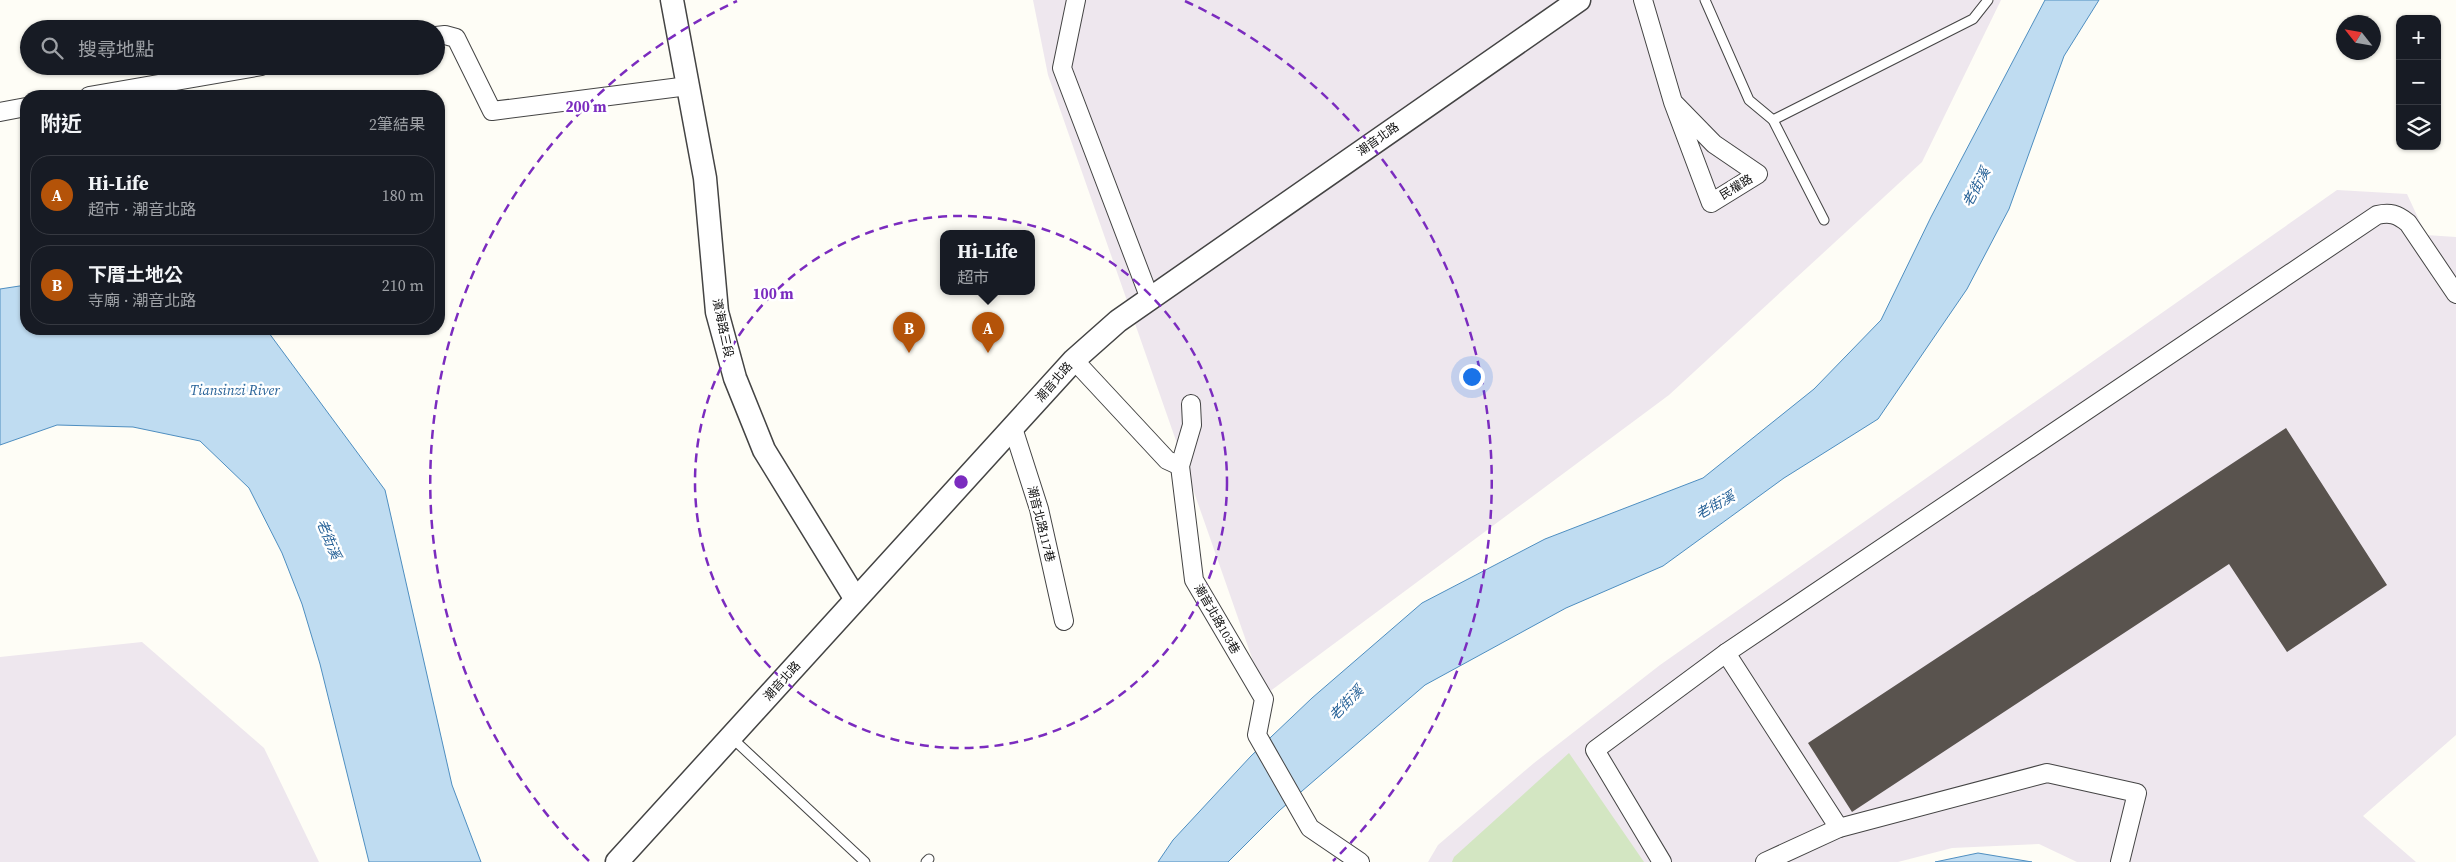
<!DOCTYPE html>
<html lang="zh-TW">
<meta charset="utf-8">
<style>
body{margin:0;font-family:"Source Serif 4","Noto Sans TC",serif;background:#242831;color:#f1f3f6}
.controls{position:absolute;right:15px;top:15px;display:grid;overflow:hidden;border-radius:10px;box-shadow:0 1px 4px #0004}
.controls button{width:45px;height:45px;display:grid;place-items:center;padding:0;border:0;border-bottom:1px solid #363941;background:#171b24;color:#f1f3f6;font:25px sans-serif}
.compass{position:absolute;left:2336px;top:15px;width:45px;height:45px;border-radius:50%;background:#171b24;box-shadow:0 1px 4px #0004;rotate:301deg}
.you{position:absolute;left:1471px;top:376px;width:18px;height:18px;margin:-12px;border:4px solid #fff;border-radius:50%;background:#1a73e8;box-shadow:0 0 0 8px #1a73e833}
.badge{display:grid;place-items:center;width:32px;height:32px;border-radius:50%;background:#b45309;color:#fff;font-size:16px;font-weight:700}
.pin{position:absolute;translate:-50% -41px;filter:drop-shadow(0 1px 2px #0008)}
.pin::after{content:'';position:absolute;top:26px;width:18px;height:15px;background:inherit;clip-path:polygon(0 0,100% 0,50% 100%)}
.popup{position:absolute;left:940px;top:230px;width:95px;height:65px;box-sizing:border-box;display:grid;place-content:center;border-radius:10px;background:#171b24;filter:drop-shadow(0 1px 4px #0005);font-size:16px;white-space:nowrap;color:#9ea1a6}
.popup b{font-size:19px;color:#f1f3f6}
.popup::after{content:'';position:absolute;left:50%;top:100%;margin-left:-10px;border:10px solid transparent;border-top-color:#171b24}
.list{margin:0;padding:0;list-style:none}
h2{display:flex;justify-content:space-between;align-items:center;height:65px;margin:0;padding:0 20px;font-size:21px}
h2 small{font-size:16px;font-weight:400;color:#9ea1a6}
.list li{display:grid;grid-template-columns:32px 1fr auto;gap:15px;align-items:center;box-sizing:border-box;height:80px;margin:0 10px 10px;padding:0 10px;border:1px solid #363941;border-radius:20px}
.list b{display:block;font-size:19px;white-space:nowrap}
.list p{margin:0;font-size:16px;white-space:nowrap;color:#9ea1a6}
.list em{font-size:16px;font-style:normal;color:#9ea1a6}
.icon{flex:none;width:28px;height:28px;fill:none;stroke:currentColor;stroke-width:2;stroke-linecap:round;stroke-linejoin:round}
.map{position:relative;flex:none;width:2456px;height:862px;overflow:hidden}
.search{position:absolute;background:#171b24;box-shadow:0 1px 4px #0004;left:20px;top:20px;width:425px;height:55px;display:flex;align-items:center;gap:12px;box-sizing:border-box;padding:0 18px;border-radius:28px;color:#9ea1a6;font-size:19px}
.panel{position:absolute;background:#171b24;box-shadow:0 1px 4px #0004;left:20px;top:90px;width:425px;height:245px;border-radius:20px}
.map>svg:first-child{display:block}
</style>
<div class="map">
<svg width="2456" height="862" viewBox="0 0 2456 862">
<rect width="100%" height="100%" fill="#fefdf6"/>
<g fill="#eee7ee">
<path d="M 1033,0 L 2001,0 L 1922,162 L 1669,395 L 1265,695 L 1048,75 Z"/>
<path d="M 2337,190 L 2407,194 L 2426,235 L 2456,237 L 2456,735 L 2363,816 L 2416,862 L 2077,862 L 2039,844 L 1952,848 L 1898,862 L 1428,862 L 1438,845 L 1534,763 L 1660,665 Z"/>
<path d="M 142,642 L 264,748 L 319,862 L 0,862 L 0,657 Z"/>
</g>
<path fill="#d3e6c2" d="M 1569,753 L 1644,862 L 1452,862 L 1454,857 Z"/>
<g fill="#bfdcf1" stroke="#4e8ec0">
<path d="M 2045,0 L 2099,0 L 2064,56 L 2009,209 L 1967,289 L 1878,419 L 1784,478 L 1663,566 L 1566,608 L 1425,685 L 1280,810 L 1228,862 L 1158,862 L 1173,840 L 1251,756 L 1312,698 L 1422,603 L 1545,539 L 1703,478 L 1814,389 L 1881,320 L 1931,217 Z"/>
<path d="M 26,285 L 26,329 L 266,329 L 385,490 L 452,785 L 481,862 L 369,862 L 320,664 L 302,604 L 282,553 L 249,488 L 200,441 L 133,427 L 57,425 L 0,445 L 0,289 Z"/>
<path d="M 1978,853 L 2032,862 L 1935,862 Z"/>
</g>
<path fill="#59534e" d="M 2286,428 L 2387,585 L 2287,652 L 2229,564 L 1852,812 L 1808,743 Z"/>
<g fill="none" stroke-linecap="round" stroke-linejoin="round">
<g stroke="#444" stroke-width="11">
<g id="service">
<path d="M 1705,0 L 1749,100 L 1773,120 L 1824,220"/>
<path d="M 1773,120 L 1973,19 L 1988,0"/>
<path d="M 731,737 L 865,862"/>
<path d="M 926,862 L 929,859"/>
</g>
</g>
<g stroke="#444" stroke-width="20">
<g id="minor">
<path d="M 1076,0 L 1062,68 L 1150,299"/>
<path d="M 1643,0 L 1673,102 L 1711,203 L 1758,174 L 1714,144 L 1673,102"/>
<path d="M 436,36 L 445,35 L 456,38 L 492,111 L 688,86"/>
<path d="M 89,96 L 262,66"/>
<path d="M 0,112 L 26,107"/>
<path d="M 1074,360 L 1167,460 L 1180,466"/>
<path d="M 1191,404 L 1192,425 L 1180,466 L 1194,580 L 1264,699 L 1257,735 L 1310,828 L 1360,862"/>
<path d="M 1013,428 L 1039,509 L 1064,621"/>
<path d="M 1726,653 L 1839,828"/>
<path d="M 1662,862 L 1595,750 L 1726,653 L 2377,215 C 2390,212 2397,214 2408,223 L 2456,294"/>
<path d="M 1765,862 L 1839,828 L 2047,773 L 2137,793 L 2120,862"/>
</g>
</g>
<g stroke="#444" stroke-width="25">
<g id="tertiary">
<path d="M 672,0 L 705,178 L 717,312 L 735,378 L 764,450 L 855,598"/>
<path d="M 617,862 L 1074,360 L 1118,321 L 1579,0"/>
</g>
</g>
<use href="#service" stroke="#fff" stroke-width="9"/>
<use href="#minor" stroke="#fff" stroke-width="18"/>
<use href="#tertiary" stroke="#fff" stroke-width="22"/>
</g>
<g fill="none" stroke="#7b2cbf" stroke-width="2.5" stroke-dasharray="9 6">
<circle cx="961" cy="482" r="266"/>
<path d="M589 861A531 531 0 0 1 737 1M1185 1A531 531 0 0 1 1333 861"/>
</g>
<g text-anchor="middle" stroke-width="5" stroke-linejoin="round" paint-order="stroke">
<g font-size="12" fill="#111" stroke="#fff">
<text transform="translate(1378 139) rotate(-35)" y="4">潮音北路</text>
<text transform="translate(1736 187) rotate(-31)" y="4">民權路</text>
<text transform="translate(723 328) rotate(78)" y="4">濱海路三段</text>
<text transform="translate(1054 382) rotate(-49)" y="4">潮音北路</text>
<text transform="translate(1041 524) rotate(76)" y="4">潮音北路117巷</text>
<text transform="translate(1217 619) rotate(60)" y="4">潮音北路103巷</text>
<text transform="translate(782 681) rotate(-48)" y="4">潮音北路</text>
</g>
<g font-size="14" font-style="italic" fill="#266197" stroke="#fff">
<text transform="translate(1976 187) rotate(-62)" y="5">老街溪</text>
<text x="235" y="395">Tiansinzi River</text>
<text transform="translate(1715 505) rotate(-29)" y="5">老街溪</text>
<text transform="translate(329 539) rotate(68)" y="5">老街溪</text>
<text transform="translate(1346 703) rotate(-46)" y="5">老街溪</text>
</g>
</g>
<circle cx="961" cy="482" r="8" fill="#7b2cbf" stroke="#fff" stroke-width="2.5"/>
<g font-size="15" text-anchor="middle" font-weight="bold" fill="#7b2cbf" stroke="#fff" stroke-width="5" stroke-linejoin="round" paint-order="stroke">
<text x="586" y="112">200 m</text>
<text x="773" y="299">100 m</text>
</g>
</svg>
<div class="controls">
<button>+</button>
<button>−</button>
<button><svg class="icon" aria-label="layers" viewBox="0 0 24 24"><path d="M12 4l9 5-9 5-9-5zM3 14l9 5 9-5"/></svg></button>
</div>
<svg class="compass" viewBox="-18 -18 36 36"><path d="M0-13l5 13h-10z" fill="#e53935"/><path d="M0 13l5-13h-10z" fill="#9ea1a6"/></svg>
<div class="you"></div>
<div class="pin badge" style="left:988px;top:353px">A</div>
<div class="popup"><b>Hi-Life</b>超市</div>
<div class="pin badge" style="left:909px;top:353px">B</div>
<div class="search"><svg class="icon" aria-label="search" viewBox="0 0 24 24"><circle cx="10" cy="10" r="6"/><path d="M15 15l6 6"/></svg>搜尋地點</div>
<section class="panel">
<h2>附近<small>2筆結果</small></h2>
<ul class="list">
<li><span class="badge">A</span><div><b>Hi-Life</b><p>超市 · 潮音北路</p></div><em>180 m</em></li>
<li><span class="badge">B</span><div><b>下厝土地公</b><p>寺廟 · 潮音北路</p></div><em>210 m</em></li>
</ul>
</section>
</div>
